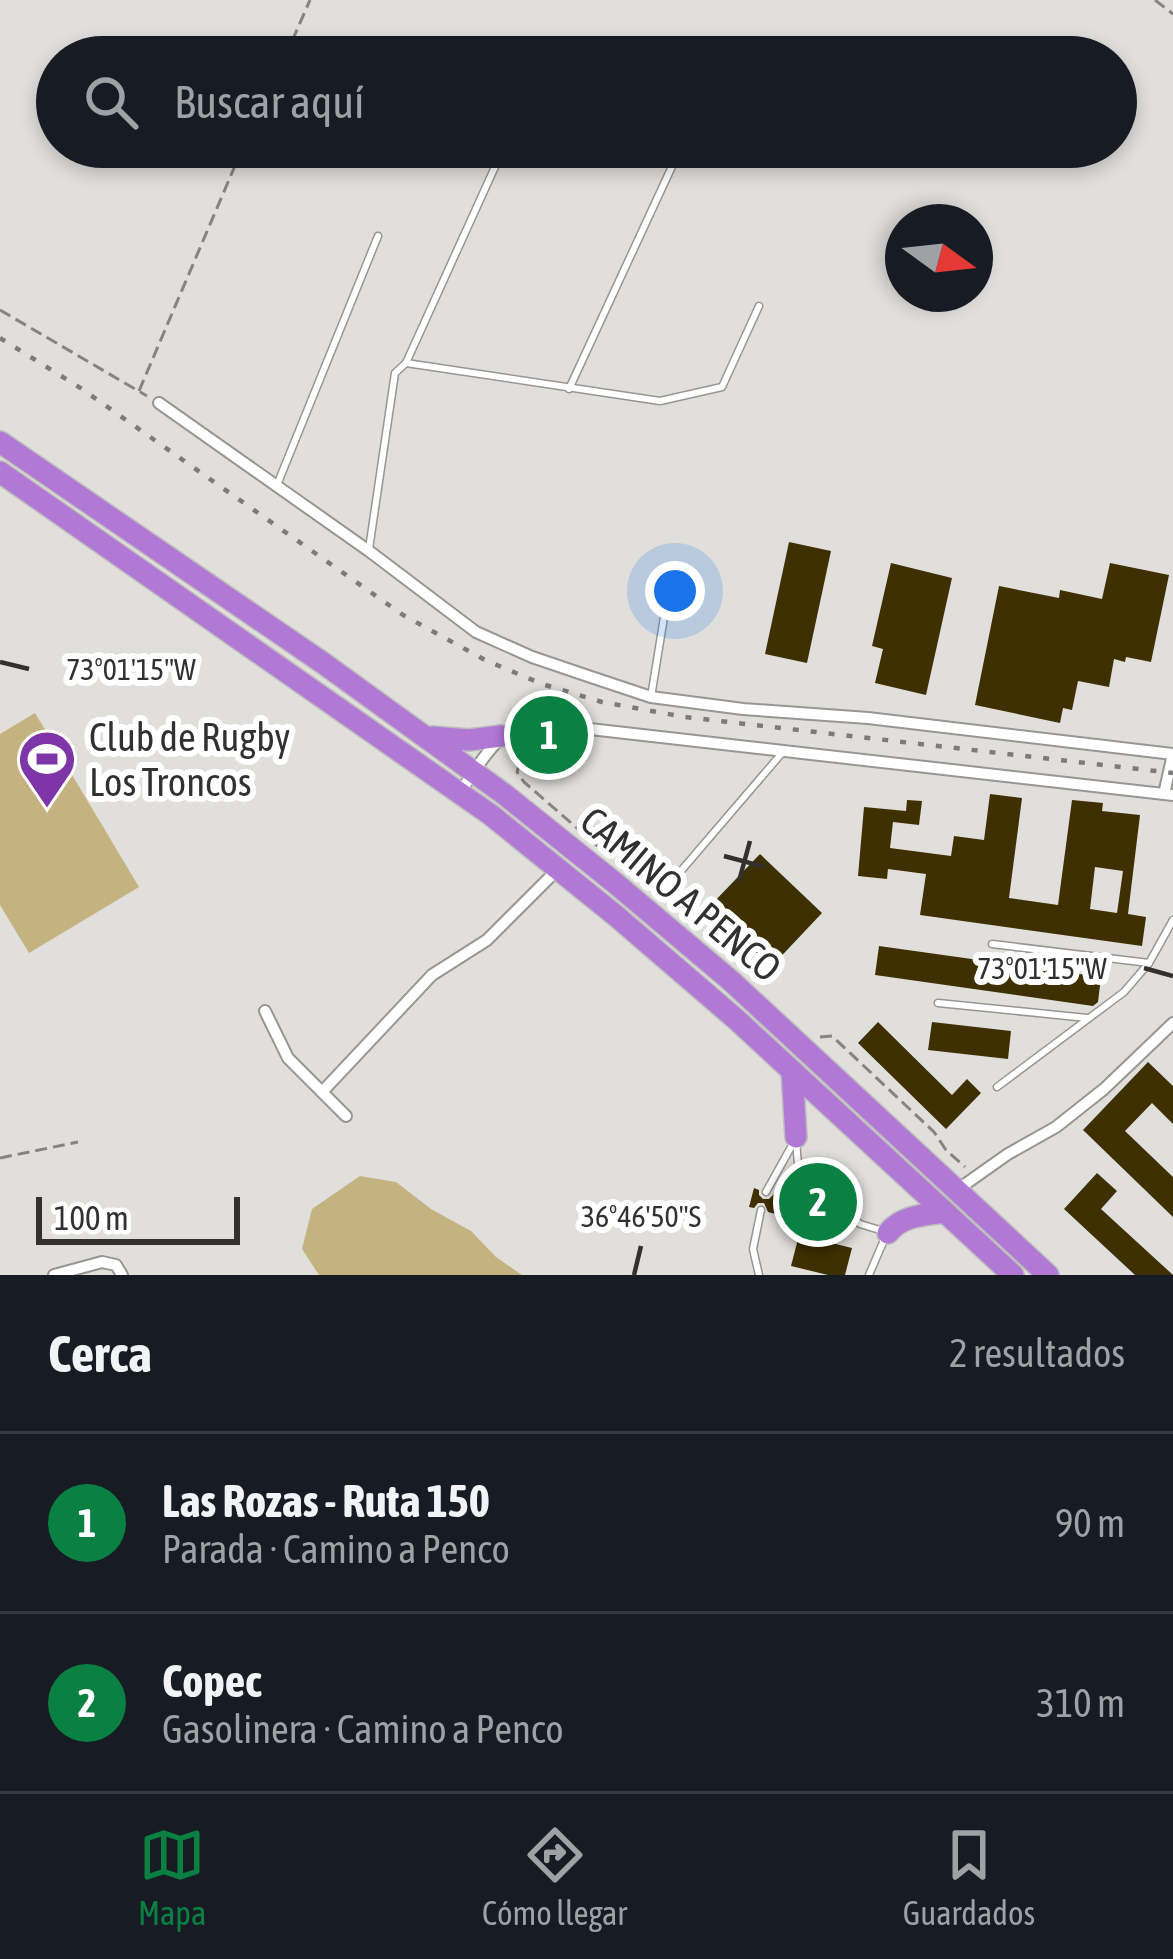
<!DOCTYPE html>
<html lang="es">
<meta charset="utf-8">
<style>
body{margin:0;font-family:"Asap Condensed",sans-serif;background:#20242c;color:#f1f3f6}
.compass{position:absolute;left:885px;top:204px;width:108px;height:108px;border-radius:50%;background:#171b24;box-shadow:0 6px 18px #0003;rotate:105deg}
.scale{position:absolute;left:36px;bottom:30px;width:204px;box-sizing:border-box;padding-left:12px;border:6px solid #323130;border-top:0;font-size:33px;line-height:42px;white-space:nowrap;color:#323130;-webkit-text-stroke:9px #fff;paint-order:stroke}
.you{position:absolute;left:675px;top:591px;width:42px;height:42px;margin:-30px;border:9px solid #fff;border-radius:50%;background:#1a73e8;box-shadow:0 0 0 18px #1a73e833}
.badge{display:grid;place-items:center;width:78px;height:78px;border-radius:50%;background:#0b8043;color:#fff;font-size:39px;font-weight:700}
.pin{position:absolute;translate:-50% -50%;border:6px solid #fff;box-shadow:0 3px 12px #0006}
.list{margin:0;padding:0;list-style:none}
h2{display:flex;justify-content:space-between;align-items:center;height:156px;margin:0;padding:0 48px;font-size:51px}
h2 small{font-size:39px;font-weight:400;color:#9ea1a6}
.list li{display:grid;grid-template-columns:78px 1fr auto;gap:36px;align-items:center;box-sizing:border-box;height:180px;padding:0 48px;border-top:3px solid #363941}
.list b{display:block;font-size:45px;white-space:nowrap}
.list p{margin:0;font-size:39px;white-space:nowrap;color:#9ea1a6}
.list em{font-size:39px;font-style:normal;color:#9ea1a6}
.icon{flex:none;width:66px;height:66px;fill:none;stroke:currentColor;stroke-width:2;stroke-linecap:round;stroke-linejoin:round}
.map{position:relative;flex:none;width:1173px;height:1275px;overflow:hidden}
.search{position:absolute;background:#171b24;box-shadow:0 6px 18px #0003;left:36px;right:36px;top:36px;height:132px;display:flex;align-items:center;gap:30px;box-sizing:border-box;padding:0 42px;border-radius:66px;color:#9ea1a6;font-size:45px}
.sheet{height:516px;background:#171b24}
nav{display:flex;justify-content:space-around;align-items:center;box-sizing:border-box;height:168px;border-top:3px solid #363941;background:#171b24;font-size:33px;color:#9ea1a6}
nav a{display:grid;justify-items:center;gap:6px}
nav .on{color:#0b8043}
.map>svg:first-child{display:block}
</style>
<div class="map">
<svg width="1173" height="1275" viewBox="0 0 1173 1275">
<rect width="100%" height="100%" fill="#e1dfdc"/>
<g fill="#c5b281">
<path d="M 35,713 L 139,887 L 29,953 L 0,905 L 0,734 Z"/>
<path d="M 360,1176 L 396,1182 L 431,1209 L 471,1231 L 496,1257 L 522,1275 L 319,1275 L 302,1249 L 312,1209 Z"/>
</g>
<g fill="#3f3001" fill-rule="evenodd">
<path d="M 789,542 L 831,551 L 807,663 L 765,654 Z"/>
<path d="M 891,563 L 952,578 L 926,695 L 875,683 L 883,649 L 872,646 Z"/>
<path d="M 1110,563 L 1169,575 L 1151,662 L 1126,657 L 1125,662 L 1114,659 L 1109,687 L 1078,681 L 1072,710 L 1063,708 L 1060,723 L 975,705 L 999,586 L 1059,598 L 1060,590 L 1102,599 Z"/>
<path d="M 990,794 L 1022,798 L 1009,898 L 1058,905 L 1072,800 L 1103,803 L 1102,811 L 1140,815 L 1128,914 L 1146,917 L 1142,946 L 920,915 L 926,874 L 888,869 L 887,879 L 858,876 L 864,807 L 906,811 L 907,800 L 922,801 L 919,825 L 893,822 L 890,848 L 951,856 L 954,836 L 984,840 ZM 1095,867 L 1123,871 L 1117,913 L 1090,909 Z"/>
<path d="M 760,854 L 822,913 L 771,967 L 709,907 Z"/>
<path d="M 879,946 L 1101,977 L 1098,1002 L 1093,1006 L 875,975 Z"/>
<path d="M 878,1022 L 952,1095 L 967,1079 L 981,1093 L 946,1129 L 858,1043 Z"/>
<path d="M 932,1022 L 1011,1031 L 1008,1059 L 928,1050 Z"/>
<path d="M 1148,1062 L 1173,1086 L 1173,1124 L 1152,1103 L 1125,1131 L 1173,1177 L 1173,1217 L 1083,1130 Z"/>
<path d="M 1097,1173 L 1117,1191 L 1101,1209 L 1173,1275 L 1135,1275 L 1064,1209 Z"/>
<path d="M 850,1185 L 851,1199 L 842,1199 L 831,1193 L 826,1194 L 824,1200 L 799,1201 L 799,1187 L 807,1187 L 816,1193 L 823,1186 Z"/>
<path d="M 754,1188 L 759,1190 L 759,1195 L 763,1199 L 769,1199 L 774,1194 L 788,1198 L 783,1216 L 768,1212 L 764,1203 L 758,1203 L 754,1208 L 749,1207 Z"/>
<path d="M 799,1235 L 852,1248 L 845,1275 L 828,1275 L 791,1266 Z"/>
</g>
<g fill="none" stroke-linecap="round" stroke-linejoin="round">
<g stroke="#989693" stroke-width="9">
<g id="lane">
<path d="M 406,363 L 504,147"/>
<path d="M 569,389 L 681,147"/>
<path d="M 277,485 L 378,236"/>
<path d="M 369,549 L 395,373 L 406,363 L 660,401 L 722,387 L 759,306"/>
<path d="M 651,697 L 671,574"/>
<path d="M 680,872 L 782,753"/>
<path d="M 992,944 L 1149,963"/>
<path d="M 938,1003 L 1087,1018"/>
<path d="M 997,1087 L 1124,992 L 1149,963 L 1173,920"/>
<path d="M 796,1140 L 798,1165 L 816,1186"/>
<path d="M 766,1192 L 795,1140"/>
<path d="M 831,1200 L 860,1224 L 883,1231"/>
<path d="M 759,1275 L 753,1249 L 761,1210"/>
<path d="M 869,1275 L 884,1240"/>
</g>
</g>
<g stroke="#989693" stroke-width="14">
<g id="street">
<path d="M 159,403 L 369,551 L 476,632 L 532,657 L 588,676 L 651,697 L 743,709 L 868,718 L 1173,754 L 1164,794"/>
<path d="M 460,792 C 481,763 498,725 537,723 L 1173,795"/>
<path d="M 265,1011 L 288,1058 L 346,1116"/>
<path d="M 322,1092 L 432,975 L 487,940 L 558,869"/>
<path d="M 957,1190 L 1008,1154 L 1056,1127 L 1104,1089 L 1173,1023"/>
<path d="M 54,1275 L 102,1262 L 116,1265 L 122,1275"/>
</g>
</g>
<g stroke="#bdbdbd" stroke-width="24">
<g id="highway">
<path d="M 0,442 L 323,663 L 504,794 L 615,883 L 730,980 L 1048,1275"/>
<path d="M 0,472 L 491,815 L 615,915 L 737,1020 L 1013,1275"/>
<path d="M 432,737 L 469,740 L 501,736"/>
<path d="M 792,1071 L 796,1137"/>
<path d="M 888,1233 C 902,1215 925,1215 945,1212"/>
</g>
</g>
<g stroke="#868482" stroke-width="3" stroke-dasharray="12 6" stroke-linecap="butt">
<path d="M 1155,0 L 1173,14"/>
<path d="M 285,57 L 310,0"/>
<path d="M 0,310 L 147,396"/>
<path d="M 139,391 L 243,147"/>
<path d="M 517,748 L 523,753 L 517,772 L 524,782 L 600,848"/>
<path d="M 654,892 L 666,898 L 696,928"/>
<path d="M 703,934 L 719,947"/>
<path d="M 820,1037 L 832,1036 L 934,1132 L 946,1150 L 965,1167"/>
<path d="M 0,1158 L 78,1142"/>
</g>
<use href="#lane" stroke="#fff" stroke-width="6"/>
<use href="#street" stroke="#fff" stroke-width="10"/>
<use href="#highway" stroke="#b178d6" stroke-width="21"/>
<path stroke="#7c7b79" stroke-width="4.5" stroke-dasharray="6 12" stroke-linecap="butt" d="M 0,338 L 82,389 L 403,615 L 485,660 L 542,684 L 602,702 L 685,717 L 1173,773"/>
</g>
<path fill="none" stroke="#323130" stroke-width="4.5" d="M 0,662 L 29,669M 724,856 L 765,867M 739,881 L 750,841M 1144,968 L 1173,976M 634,1275 L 641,1246"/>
<defs>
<g id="stadium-pin" transform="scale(3)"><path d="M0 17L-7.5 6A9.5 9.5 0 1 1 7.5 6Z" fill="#7e35a7" stroke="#fff"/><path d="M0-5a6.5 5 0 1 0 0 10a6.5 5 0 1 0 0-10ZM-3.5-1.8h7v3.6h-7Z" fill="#fff"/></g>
</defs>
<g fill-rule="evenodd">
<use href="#stadium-pin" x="47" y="759"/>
</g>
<g text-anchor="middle" stroke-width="12" stroke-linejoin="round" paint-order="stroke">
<g font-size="39" fill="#323130" stroke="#fff" text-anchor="start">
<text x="89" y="751">Club de Rugby<tspan x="89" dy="45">Los Troncos</tspan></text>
</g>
<g font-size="39" fill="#323130" stroke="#fff">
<text transform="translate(681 894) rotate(40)" y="14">CAMINO A PENCO</text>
</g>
</g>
<g font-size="30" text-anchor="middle" fill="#323130" stroke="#fff" stroke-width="12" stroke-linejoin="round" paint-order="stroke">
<text x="131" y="680">73°01'15"W</text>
<text x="1042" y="979">73°01'15"W</text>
<text x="641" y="1227">36°46'50"S</text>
</g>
</svg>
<svg class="compass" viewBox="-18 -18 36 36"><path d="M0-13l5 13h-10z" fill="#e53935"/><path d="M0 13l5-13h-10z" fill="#9ea1a6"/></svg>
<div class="scale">100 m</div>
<div class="you"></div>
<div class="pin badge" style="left:549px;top:735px">1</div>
<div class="pin badge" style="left:818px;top:1202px">2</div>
<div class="search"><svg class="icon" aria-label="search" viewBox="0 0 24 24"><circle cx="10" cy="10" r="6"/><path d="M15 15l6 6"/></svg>Buscar aquí</div>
</div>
<section class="sheet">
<h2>Cerca<small>2 resultados</small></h2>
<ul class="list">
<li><span class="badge">1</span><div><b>Las Rozas - Ruta 150</b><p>Parada · Camino a Penco</p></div><em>90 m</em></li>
<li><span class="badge">2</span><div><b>Copec</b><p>Gasolinera · Camino a Penco</p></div><em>310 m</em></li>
</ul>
</section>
<nav>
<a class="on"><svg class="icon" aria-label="map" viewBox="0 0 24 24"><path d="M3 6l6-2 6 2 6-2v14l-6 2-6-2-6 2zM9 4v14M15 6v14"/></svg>Mapa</a>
<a><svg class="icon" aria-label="directions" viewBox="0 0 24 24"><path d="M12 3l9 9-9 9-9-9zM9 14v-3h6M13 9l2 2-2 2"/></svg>Cómo llegar</a>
<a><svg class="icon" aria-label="saved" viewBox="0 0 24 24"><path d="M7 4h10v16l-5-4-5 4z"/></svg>Guardados</a>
</nav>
